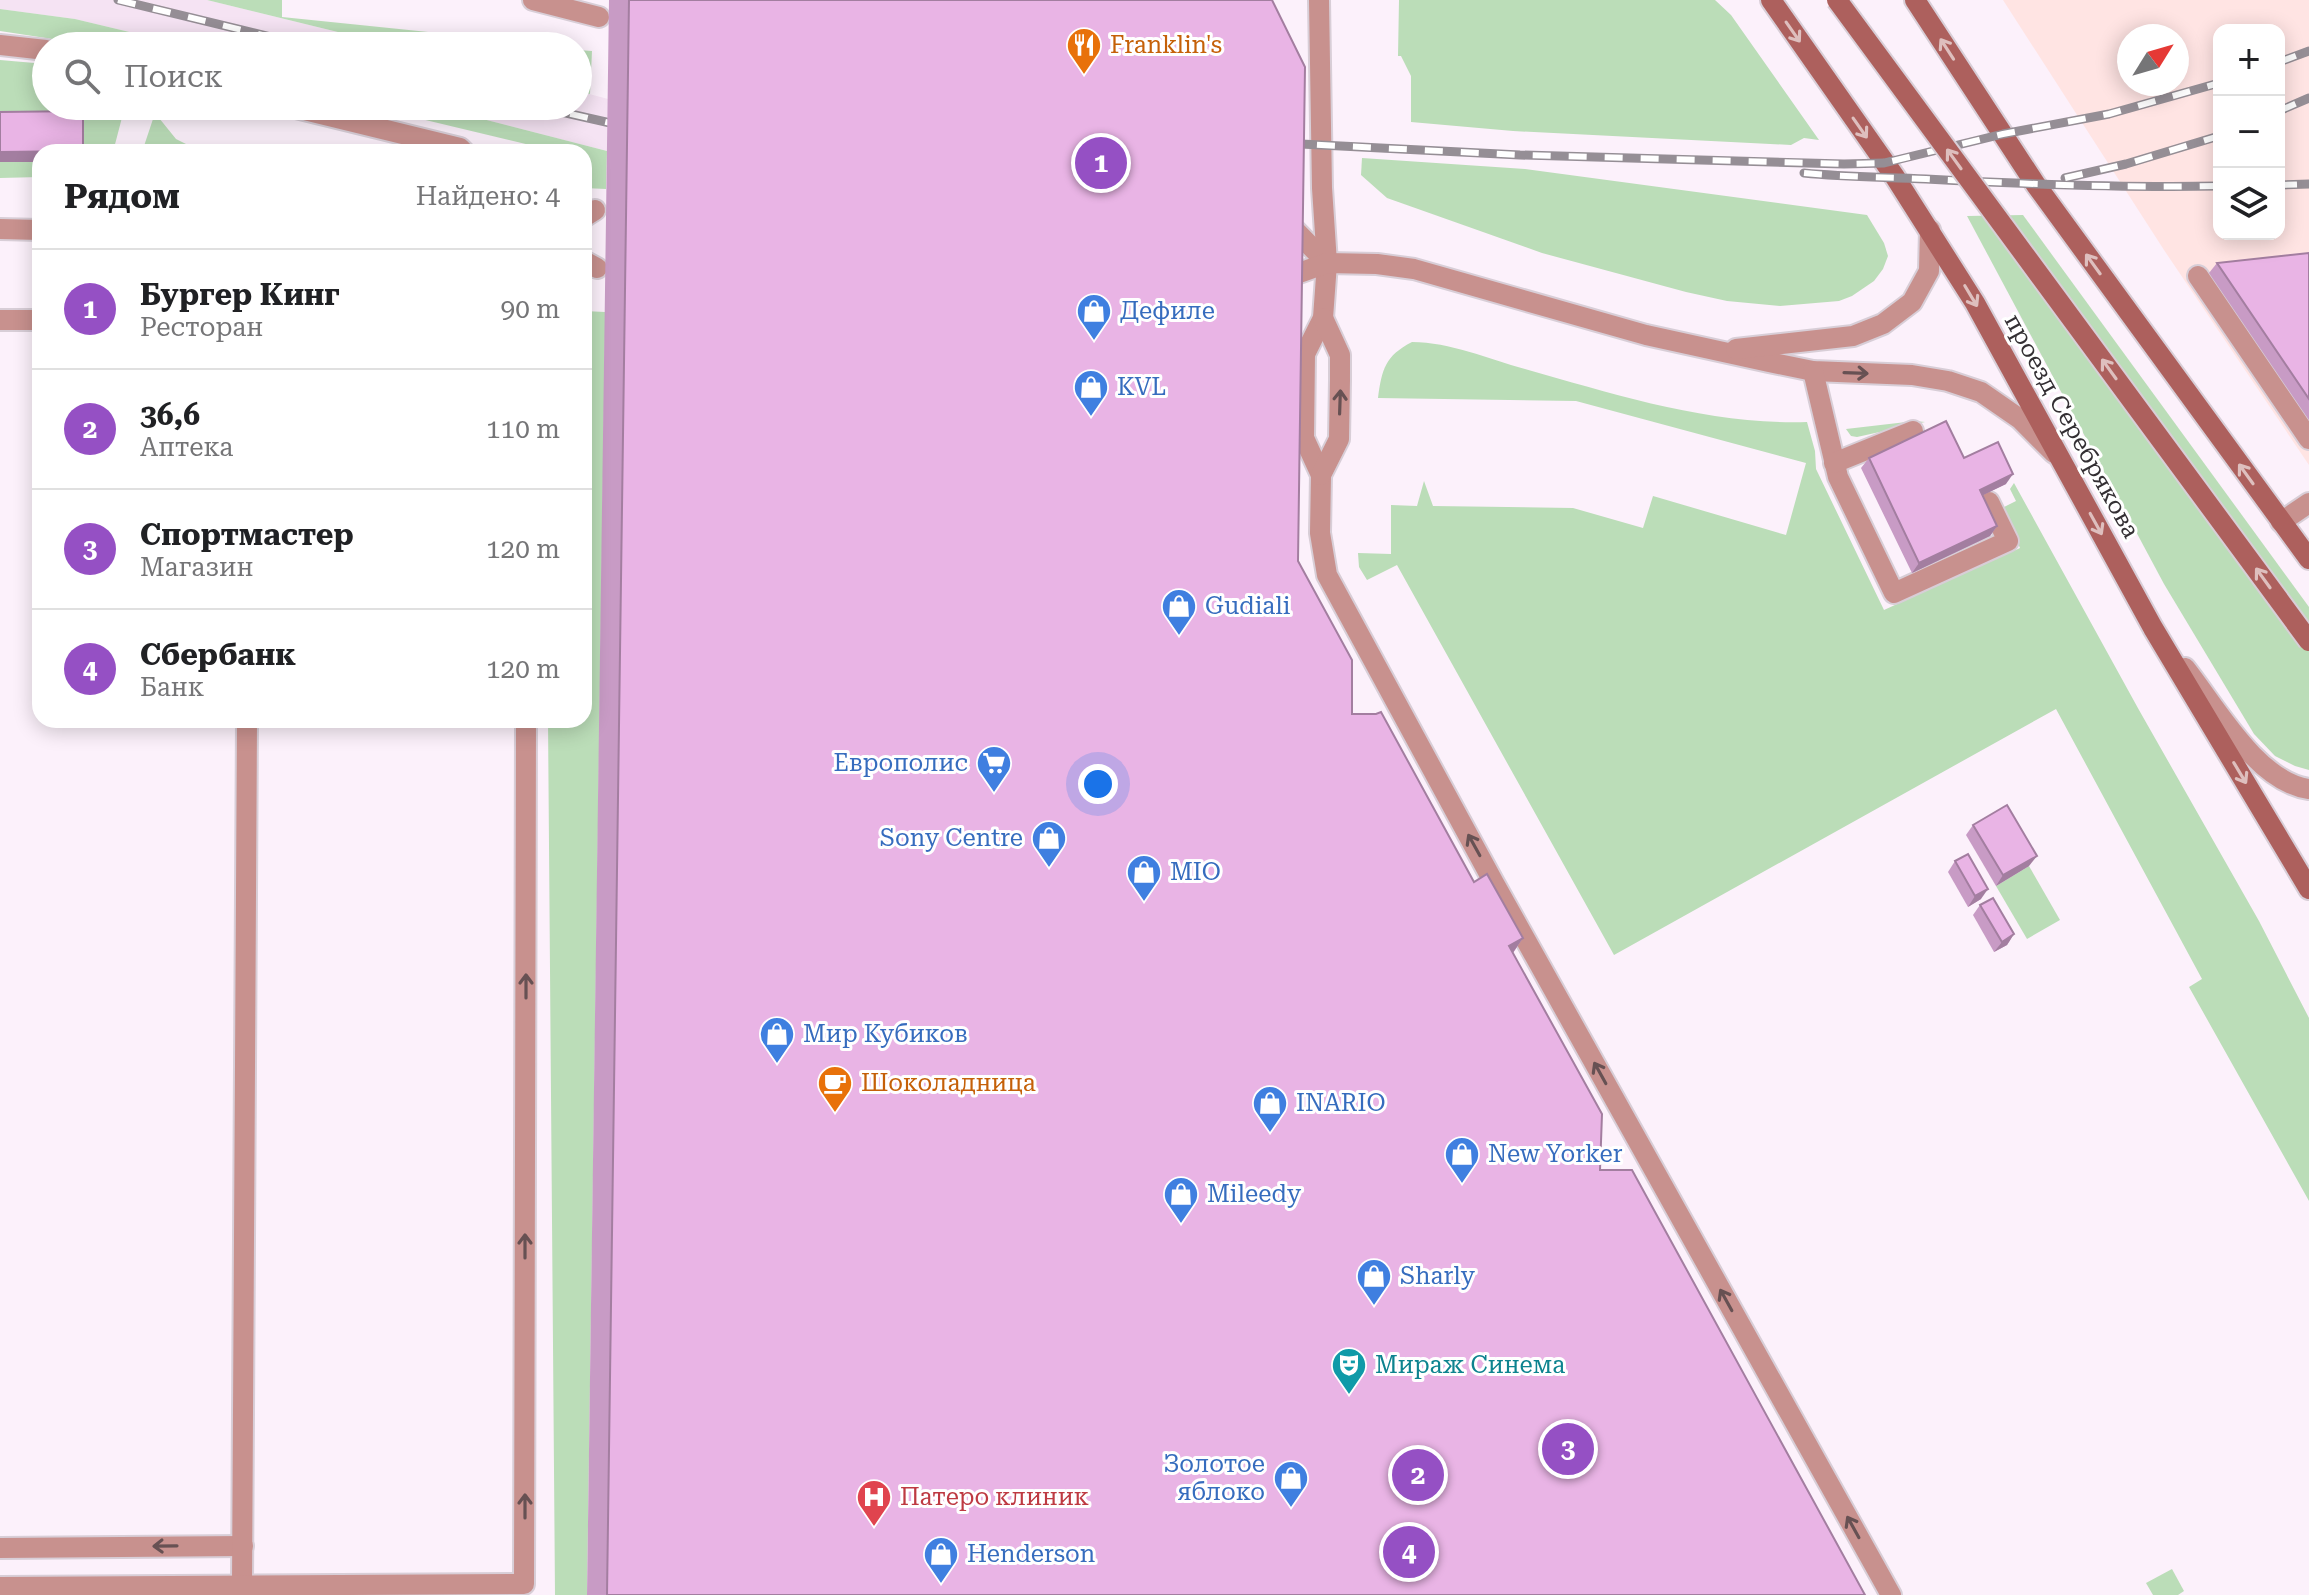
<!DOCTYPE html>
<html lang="ru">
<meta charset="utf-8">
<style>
body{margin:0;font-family:"Roboto Serif",serif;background:#f6f6f6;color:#202124}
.controls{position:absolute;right:24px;top:24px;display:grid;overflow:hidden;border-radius:16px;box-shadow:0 4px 20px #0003}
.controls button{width:72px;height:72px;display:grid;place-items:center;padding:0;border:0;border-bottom:2px solid #e0e0e0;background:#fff;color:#202124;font:40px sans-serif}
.compass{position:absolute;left:2117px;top:24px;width:72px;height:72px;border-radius:50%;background:#fff;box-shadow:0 4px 20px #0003;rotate:53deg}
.you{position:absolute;left:1098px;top:784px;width:28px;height:28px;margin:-20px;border:6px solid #fff;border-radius:50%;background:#1a73e8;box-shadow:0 0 0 12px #1a73e833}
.badge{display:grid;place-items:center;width:52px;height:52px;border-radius:50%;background:#9550c4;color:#fff;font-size:26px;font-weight:700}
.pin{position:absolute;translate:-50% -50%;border:4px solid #fff;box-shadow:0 2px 8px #0006}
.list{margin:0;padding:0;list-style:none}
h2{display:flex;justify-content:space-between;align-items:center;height:104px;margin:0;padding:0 32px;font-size:34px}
h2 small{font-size:26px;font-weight:400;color:#757577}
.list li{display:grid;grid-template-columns:52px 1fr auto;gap:24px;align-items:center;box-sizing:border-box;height:120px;padding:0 32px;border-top:2px solid #e0e0e0}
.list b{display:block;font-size:30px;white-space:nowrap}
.list p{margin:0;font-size:26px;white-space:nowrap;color:#757577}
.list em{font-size:26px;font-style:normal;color:#757577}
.icon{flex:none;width:44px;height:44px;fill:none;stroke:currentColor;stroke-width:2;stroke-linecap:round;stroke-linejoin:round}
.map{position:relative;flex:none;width:2309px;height:1595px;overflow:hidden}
.search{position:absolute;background:#fff;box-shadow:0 4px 20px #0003;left:32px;top:32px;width:560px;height:88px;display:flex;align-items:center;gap:20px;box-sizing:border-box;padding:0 28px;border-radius:44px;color:#757577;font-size:30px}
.panel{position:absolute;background:#fff;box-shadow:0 4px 20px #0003;left:32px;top:144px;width:560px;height:584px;border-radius:24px}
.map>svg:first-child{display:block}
</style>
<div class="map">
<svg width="2309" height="1595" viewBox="0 0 2309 1595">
<rect width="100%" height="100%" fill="#fcf1fb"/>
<g fill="#f5e3f3">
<path d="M 0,0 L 207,0 L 395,46 L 188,46 L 75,19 L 0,9 Z"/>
<path d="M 578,91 L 608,99 L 607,151 L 432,106 L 578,106 Z"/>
</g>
<path fill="#ffe4e3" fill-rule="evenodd" d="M 2003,0 L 2309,0 L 2309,465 L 2164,250 ZM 2219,30 L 2279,30 L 2279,234 L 2219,234 ZM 2129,36 L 2177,36 L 2177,84 L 2129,84 Z"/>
<g fill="#bbddb8">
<path d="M 207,0 L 282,0 L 282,17 L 438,33 L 458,37 L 479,46 L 395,46 Z"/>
<path d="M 1399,0 L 1715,0 L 1731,15 L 1819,140 L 1804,138 L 1791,145 L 1513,131 L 1411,122 L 1411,76 L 1401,56 L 1398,56 Z"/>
<path d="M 0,9 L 75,19 L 188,46 L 98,46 L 0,31 Z"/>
<path d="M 578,50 L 592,51 L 590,94 L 578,91 Z"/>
<path d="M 0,60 L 46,64 L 46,106 L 125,106 L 113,152 L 40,152 L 40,177 L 0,178 Z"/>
<path d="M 367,106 L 432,106 L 607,151 L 606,189 L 584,188 L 584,152 L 559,152 Z"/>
<path d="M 155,113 L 176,139 L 192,147 L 263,152 L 142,152 Z"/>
<path d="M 1362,158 L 1525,169 L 1867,215 L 1884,243 L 1888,256 L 1883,269 L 1874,281 L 1852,296 L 1839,301 L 1780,306 L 1727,301 L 1686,292 L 1542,253 L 1387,198 L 1361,175 Z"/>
<path d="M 2023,215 L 2309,607 L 2309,770 L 2295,766 L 2275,756 L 2254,734 L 2164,584 L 1967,216 Z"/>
<path d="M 584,311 L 605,312 L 605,336 L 587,1595 L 555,1595 L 548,720 L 584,720 Z"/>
<path d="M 1412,342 C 1450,342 1488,359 1525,369 C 1617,395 1710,425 1807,422 L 1815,451 L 1816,469 L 1884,610 L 2020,548 L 2002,508 L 2016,501 L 2010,489 L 2014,483 L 2139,710 L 2259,921 L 2309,1018 L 2309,1201 L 2189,987 L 2202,979 L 2056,709 L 1614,955 L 1397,565 L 1367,580 L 1359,567 L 1358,553 L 1391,554 L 1391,505 L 1417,506 L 1424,481 L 1433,506 L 1573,508 L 1643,528 L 1653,496 L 1786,535 L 1806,463 L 1576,401 L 1378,398 C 1382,369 1385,356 1412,342 Z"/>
<path d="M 1915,421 L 1925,422 L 1857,437 L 1851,436 L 1846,429 Z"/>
<path d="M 2029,866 L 2060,920 L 2027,939 L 1996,886 Z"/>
<path d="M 2172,1569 L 2184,1591 L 2178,1595 L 2153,1595 L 2146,1583 Z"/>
</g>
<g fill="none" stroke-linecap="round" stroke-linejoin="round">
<g stroke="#d8ced7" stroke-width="24">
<g id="lane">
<path d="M 533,0 L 599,17"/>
<path d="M 1319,0 L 1322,188 L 1327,263 L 1323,318 L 1305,354 L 1304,438 L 1321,475 L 1320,533 L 1327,575 L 1494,883 L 1891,1595"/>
<path d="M 0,45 L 46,50"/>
<path d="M 288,106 L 460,148 L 464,152"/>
<path d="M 584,217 L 595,210"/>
<path d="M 1285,220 L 1327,263"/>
<path d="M 0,229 L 40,230"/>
<path d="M 584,261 L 597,268"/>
<path d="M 2198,276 L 2309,439"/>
<path d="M 1282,279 L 1327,263 L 1377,264 L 1414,269 L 1646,335 L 1769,362 L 1813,371 L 1912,375 L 1948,381 L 1981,392 L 2020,419 L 2054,453"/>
<path d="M 0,320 L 40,320"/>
<path d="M 1736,349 L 1853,336 L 1883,324 L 1912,302 L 1929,271 L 1930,230"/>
<path d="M 1813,371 L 1838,477 L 1894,593 L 2008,541 L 1989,502"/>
<path d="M 1834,463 L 1913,431"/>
<path d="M 1321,475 L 1339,439 L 1340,380 L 1340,355 L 1323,318"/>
<path d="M 2281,522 L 2309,503"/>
<path d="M 0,1548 L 243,1546"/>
<path d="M 242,1585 L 247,720"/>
<path d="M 0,1587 L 524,1584 L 526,720"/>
</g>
</g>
<g stroke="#d8ced7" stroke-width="24">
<path id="street" d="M 2185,668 C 2216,707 2257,782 2309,789"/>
</g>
<g stroke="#d8ced7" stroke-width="24">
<g id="secondary">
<path d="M 1771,0 L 1895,177 L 1975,303 L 2153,628 L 2309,889"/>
<path d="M 1915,0 L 2036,185 L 2309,559"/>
</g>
</g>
<use href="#lane" stroke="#c8918e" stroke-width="20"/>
<use href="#street" stroke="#c8918e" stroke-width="20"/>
<use href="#secondary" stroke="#ad605d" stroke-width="20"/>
<g stroke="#958e95" stroke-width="9">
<g id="rail">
<path d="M 118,0 L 308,46"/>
<path d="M 2279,62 L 2309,51"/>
<path d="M 535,106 L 628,127"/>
<path d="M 2279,111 L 2309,98"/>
<path d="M 1281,143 L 1520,155 L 1844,164 L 1884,163 L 2003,134 L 2109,114 L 2219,83"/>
<path d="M 1804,173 C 1844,177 1885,177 1926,179 C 2023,184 2121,188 2219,186"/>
<path d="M 2065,178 L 2126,164 L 2219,136"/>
<path d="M 2279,185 L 2309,184"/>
</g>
</g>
<use href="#rail" stroke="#fff" stroke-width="6" stroke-dasharray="18" stroke-linecap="butt"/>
<g stroke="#d8ced7" stroke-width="24" stroke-linecap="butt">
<path id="secondary-bridge" d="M 1837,0 L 2309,641"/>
</g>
<use href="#secondary-bridge" stroke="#ad605d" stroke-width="20"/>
</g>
<g fill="#c89bc5">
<path d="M 609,0 L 1272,0 L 1298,561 L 1352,714 L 1474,882 L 1523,938 L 1513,953 L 1600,1170 L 1865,1595 L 587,1595 Z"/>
<path d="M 2309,253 L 2309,420 L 2209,273 L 2217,263 Z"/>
<path d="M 1869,458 L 1964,458 L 2006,484 L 1983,495 L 1997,526 L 1990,536 L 1912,573 L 1861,468 Z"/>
<path d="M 1973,825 L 2029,866 L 1996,886 L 1966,835 Z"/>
<path d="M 1955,861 L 1981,899 L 1968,907 L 1948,872 Z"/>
<path d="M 1980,905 L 2014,934 L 2007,945 L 1994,952 L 1973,915 Z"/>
</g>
<g fill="#a37ea0">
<path d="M 83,151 L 40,152 L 40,162 L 0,162 L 0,152 Z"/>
<path d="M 2013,474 L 2006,484 L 1973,500 L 1980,490 Z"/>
<path d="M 1997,526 L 1990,536 L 1912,573 L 1919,563 Z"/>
<path d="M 2037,856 L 2029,866 L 1996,886 L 2003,875 Z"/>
<path d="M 1988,889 L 1981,899 L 1968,907 L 1975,896 Z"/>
<path d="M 2014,934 L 2007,945 L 1994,952 L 2002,942 Z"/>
<path d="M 1523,938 L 1503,967 L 1509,946 Z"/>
</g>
<g fill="#e9b4e5" stroke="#a37ea0" stroke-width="2">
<path d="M 629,0 L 1272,0 L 1305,67 L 1298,561 L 1352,660 L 1352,714 L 1376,714 L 1381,712 L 1474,882 L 1487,874 L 1523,938 L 1509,946 L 1602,1114 L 1600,1170 L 1632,1170 L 1865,1595 L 607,1595 Z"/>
<path d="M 83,111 L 83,151 L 0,152 L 0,112 Z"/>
<path d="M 2309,253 L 2309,399 L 2217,263 Z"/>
<path d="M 1946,421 L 1964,458 L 1998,442 L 2013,474 L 1980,490 L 1997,526 L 1919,563 L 1869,458 Z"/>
<path d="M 2007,805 L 2037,856 L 2003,875 L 1973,825 Z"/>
<path d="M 1968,854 L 1988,889 L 1975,896 L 1955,861 Z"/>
<path d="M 1993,898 L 2014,934 L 2002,942 L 1980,905 Z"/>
</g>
<defs><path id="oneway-shaft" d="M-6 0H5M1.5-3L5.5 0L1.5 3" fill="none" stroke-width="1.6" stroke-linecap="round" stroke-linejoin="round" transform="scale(2)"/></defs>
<g stroke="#debfbe">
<use href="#oneway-shaft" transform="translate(1793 32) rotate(55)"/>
<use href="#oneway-shaft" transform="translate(1947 49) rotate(-123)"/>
<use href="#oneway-shaft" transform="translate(1860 128) rotate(55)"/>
<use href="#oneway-shaft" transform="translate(1954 159) rotate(-126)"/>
<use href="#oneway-shaft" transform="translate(2093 264) rotate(-126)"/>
<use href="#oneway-shaft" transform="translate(1971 296) rotate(59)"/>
<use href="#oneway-shaft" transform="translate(2109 369) rotate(-126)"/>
<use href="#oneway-shaft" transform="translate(2246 474) rotate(-126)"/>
<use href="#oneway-shaft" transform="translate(2096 524) rotate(61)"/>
<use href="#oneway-shaft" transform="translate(2263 578) rotate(-126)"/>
<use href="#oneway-shaft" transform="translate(2240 773) rotate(59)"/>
</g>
<g stroke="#675153">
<use href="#oneway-shaft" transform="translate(1856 373) rotate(2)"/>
<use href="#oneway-shaft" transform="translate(1340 402) rotate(-88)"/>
<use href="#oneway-shaft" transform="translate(1474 845) rotate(-119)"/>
<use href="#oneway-shaft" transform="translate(526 986) rotate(-90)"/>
<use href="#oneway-shaft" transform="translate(1600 1073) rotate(-119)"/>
<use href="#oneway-shaft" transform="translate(525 1246) rotate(-90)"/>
<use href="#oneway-shaft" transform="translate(1726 1300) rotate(-119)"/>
<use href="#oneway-shaft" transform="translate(525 1506) rotate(-90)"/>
<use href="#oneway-shaft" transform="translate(1853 1527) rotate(-119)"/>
<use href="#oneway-shaft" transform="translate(165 1546) rotate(179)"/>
</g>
<defs>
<g id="restaurant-pin" transform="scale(1.8)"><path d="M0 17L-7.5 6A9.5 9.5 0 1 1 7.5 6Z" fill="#e8710a" stroke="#fff"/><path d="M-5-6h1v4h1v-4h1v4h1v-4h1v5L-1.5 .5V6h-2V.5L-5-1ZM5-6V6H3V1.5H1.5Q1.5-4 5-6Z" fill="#fff"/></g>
<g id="shop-pin" transform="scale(1.8)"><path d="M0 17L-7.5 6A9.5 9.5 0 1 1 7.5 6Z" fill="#3f7fe0" stroke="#fff"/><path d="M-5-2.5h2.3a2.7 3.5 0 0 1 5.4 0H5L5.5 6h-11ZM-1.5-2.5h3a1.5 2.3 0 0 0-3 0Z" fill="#fff"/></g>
<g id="supermarket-pin" transform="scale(1.8)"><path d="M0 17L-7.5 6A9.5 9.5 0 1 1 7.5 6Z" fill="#3f7fe0" stroke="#fff"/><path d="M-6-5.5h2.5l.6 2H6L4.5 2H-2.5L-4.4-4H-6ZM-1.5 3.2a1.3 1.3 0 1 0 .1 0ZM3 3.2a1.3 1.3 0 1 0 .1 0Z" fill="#fff"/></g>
<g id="cafe-pin" transform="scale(1.8)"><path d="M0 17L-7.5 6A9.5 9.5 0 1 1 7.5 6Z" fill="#e8710a" stroke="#fff"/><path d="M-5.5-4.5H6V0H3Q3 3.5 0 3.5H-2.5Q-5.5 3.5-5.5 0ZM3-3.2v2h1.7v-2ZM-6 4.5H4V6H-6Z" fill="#fff"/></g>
<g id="theatre-pin" transform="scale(1.8)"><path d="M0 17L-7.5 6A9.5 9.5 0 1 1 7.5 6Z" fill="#0f9aa8" stroke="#fff"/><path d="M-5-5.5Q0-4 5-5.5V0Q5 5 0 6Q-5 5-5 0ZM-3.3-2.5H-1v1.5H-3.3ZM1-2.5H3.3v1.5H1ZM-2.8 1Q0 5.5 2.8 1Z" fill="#fff"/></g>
<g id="hospital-pin" transform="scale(1.8)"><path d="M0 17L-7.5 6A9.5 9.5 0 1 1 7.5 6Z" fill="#e0444e" stroke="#fff"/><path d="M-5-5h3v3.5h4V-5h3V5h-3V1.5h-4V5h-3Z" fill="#fff"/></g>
</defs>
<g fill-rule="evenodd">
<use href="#restaurant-pin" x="1084" y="45"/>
<use href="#shop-pin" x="1094" y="311"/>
<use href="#shop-pin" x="1091" y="387"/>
<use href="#shop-pin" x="1179" y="606"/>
<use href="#supermarket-pin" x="994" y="763"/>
<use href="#shop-pin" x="1049" y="838"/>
<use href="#shop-pin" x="1144" y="872"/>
<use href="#shop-pin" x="777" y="1034"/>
<use href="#cafe-pin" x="835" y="1083"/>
<use href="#shop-pin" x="1270" y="1103"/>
<use href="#shop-pin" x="1462" y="1154"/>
<use href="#shop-pin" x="1181" y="1194"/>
<use href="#shop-pin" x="1374" y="1276"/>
<use href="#theatre-pin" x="1349" y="1365"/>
<use href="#shop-pin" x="1291" y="1478"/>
<use href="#hospital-pin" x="874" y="1497"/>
<use href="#shop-pin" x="941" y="1554"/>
</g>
<g text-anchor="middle" stroke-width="6" stroke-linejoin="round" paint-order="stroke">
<g font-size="24" fill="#c56008" stroke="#fff" text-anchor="start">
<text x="1110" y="53">Franklin's</text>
<text x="861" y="1091">Шоколадница</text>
</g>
<g font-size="24" fill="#366cbe" stroke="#fff" text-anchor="start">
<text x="1120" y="319">Дефиле</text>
<text x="1117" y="395">KVL</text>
<text x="1205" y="614">Gudiali</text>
<text x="968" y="771" text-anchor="end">Европолис</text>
<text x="1023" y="846" text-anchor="end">Sony Centre</text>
<text x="1170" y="880">MIO</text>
<text x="803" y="1042">Мир Кубиков</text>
<text x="1296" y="1111">INARIO</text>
<text x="1488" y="1162">New Yorker</text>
<text x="1207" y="1202">Mileedy</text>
<text x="1400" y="1284">Sharly</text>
<text x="1265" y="1472" text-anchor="end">Золотое<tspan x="1265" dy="28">яблоко</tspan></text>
<text x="967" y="1562">Henderson</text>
</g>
<g font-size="24" fill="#332f33" stroke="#fff">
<text transform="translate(2072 426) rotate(61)" y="8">проезд Серебрякова</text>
</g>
<g font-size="24" fill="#0d838f" stroke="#fff" text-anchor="start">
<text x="1375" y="1373">Мираж Синема</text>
</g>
<g font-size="24" fill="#be3a42" stroke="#fff" text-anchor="start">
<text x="900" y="1505">Патеро клиник</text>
</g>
</g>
</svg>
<div class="controls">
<button>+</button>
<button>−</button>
<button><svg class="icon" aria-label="layers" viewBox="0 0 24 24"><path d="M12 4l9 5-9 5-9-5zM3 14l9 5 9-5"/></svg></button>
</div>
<svg class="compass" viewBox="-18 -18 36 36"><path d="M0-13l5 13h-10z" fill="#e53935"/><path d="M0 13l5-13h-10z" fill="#757577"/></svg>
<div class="you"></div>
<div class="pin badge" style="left:1101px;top:163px">1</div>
<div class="pin badge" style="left:1418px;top:1475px">2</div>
<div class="pin badge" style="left:1568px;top:1449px">3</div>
<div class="pin badge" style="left:1409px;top:1552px">4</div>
<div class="search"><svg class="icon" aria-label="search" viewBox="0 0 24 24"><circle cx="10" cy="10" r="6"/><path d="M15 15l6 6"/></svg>Поиск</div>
<section class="panel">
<h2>Рядом<small>Найдено: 4</small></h2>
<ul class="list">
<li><span class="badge">1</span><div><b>Бургер Кинг</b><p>Ресторан</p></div><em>90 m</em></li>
<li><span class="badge">2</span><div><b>36,6</b><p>Аптека</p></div><em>110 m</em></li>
<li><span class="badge">3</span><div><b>Спортмастер</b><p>Магазин</p></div><em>120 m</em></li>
<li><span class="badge">4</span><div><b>Сбербанк</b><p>Банк</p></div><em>120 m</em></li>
</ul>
</section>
</div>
